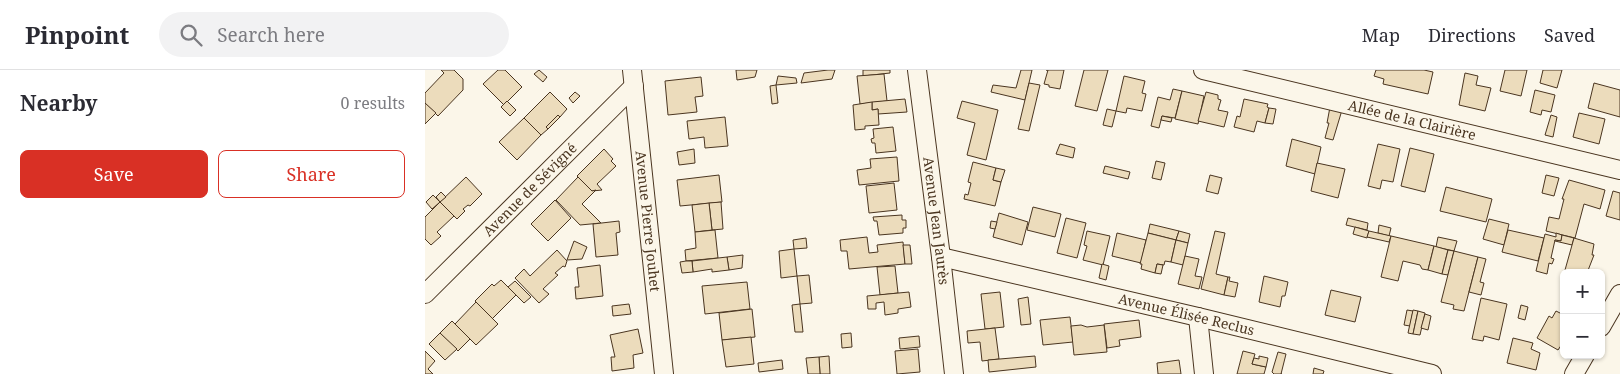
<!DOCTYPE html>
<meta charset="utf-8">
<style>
body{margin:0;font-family:"Noto Serif",serif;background:#f2f2f3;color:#2b2b33}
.controls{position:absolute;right:15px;bottom:15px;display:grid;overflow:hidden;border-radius:8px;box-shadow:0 1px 4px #0004}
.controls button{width:45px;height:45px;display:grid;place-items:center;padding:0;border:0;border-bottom:1px solid #e1e1e2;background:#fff;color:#2b2b33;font:25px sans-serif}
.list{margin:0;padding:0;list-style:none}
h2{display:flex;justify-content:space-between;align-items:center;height:65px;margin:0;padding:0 20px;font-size:21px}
h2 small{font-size:16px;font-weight:400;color:#7c7c81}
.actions{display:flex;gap:10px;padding:15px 20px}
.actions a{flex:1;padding:11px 0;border:1px solid #d93025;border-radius:8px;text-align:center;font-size:18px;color:#d93025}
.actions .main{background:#d93025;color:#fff}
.icon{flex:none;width:28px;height:28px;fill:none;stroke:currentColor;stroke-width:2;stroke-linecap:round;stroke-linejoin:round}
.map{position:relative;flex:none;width:1195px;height:304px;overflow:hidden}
header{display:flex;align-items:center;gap:30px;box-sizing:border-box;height:70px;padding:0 25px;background:#fff;border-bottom:1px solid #e1e1e2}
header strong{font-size:24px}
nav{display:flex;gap:28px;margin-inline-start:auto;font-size:18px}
.search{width:350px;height:45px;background:#f2f2f3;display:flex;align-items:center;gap:12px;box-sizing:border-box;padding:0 18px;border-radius:28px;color:#7c7c81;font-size:19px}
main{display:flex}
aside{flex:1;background:#fff}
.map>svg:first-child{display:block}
</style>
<header>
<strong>Pinpoint</strong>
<div class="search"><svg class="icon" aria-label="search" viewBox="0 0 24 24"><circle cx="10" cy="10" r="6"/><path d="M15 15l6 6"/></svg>Search here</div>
<nav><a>Map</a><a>Directions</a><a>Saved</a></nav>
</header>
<main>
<aside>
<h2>Nearby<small>0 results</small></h2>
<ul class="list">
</ul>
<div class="actions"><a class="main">Save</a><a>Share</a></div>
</aside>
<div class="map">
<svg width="1195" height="304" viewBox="0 0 1195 304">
<rect width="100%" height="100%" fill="#fbf6e9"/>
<g fill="#ecdcbc" stroke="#4a3520">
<path d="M 16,0 L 29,0 L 38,9 L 38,20 L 13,46 L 0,33 L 0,23 L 19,3 Z"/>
<path d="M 73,0 L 80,0 L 97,17 L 79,35 L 58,14 Z"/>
<path d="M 114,0 L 122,7 L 118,12 L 109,4 Z"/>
<path d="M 311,0 L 332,0 L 330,7 L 312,10 Z"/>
<path d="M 403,0 L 410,0 L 407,9 L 376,13 L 379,3 Z"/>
<path d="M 438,0 L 465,0 L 465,3 L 438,6 Z"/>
<path d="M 596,0 L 607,0 L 600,30 L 566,22 L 568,15 L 591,18 Z"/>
<path d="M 621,0 L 639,0 L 635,19 L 624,17 L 624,15 L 619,14 L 623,0 Z"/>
<path d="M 659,0 L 683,0 L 672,41 L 650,36 Z"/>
<path d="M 951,0 L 999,0 L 1008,2 L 1003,24 L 958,14 L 959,9 L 949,6 Z"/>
<path d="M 1080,0 L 1102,0 L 1096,26 L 1075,21 Z"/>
<path d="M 1118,0 L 1137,0 L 1132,18 L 1115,13 Z"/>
<path d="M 1040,3 L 1053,6 L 1051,15 L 1066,18 L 1060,41 L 1034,35 Z"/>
<path d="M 459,4 L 462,31 L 435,34 L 432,6 Z"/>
<path d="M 353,6 L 371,8 L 372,13 L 351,15 Z"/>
<path d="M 699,6 L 720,11 L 717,23 L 721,24 L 717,41 L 702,38 L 701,43 L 691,41 Z"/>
<path d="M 276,7 L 278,26 L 270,27 L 272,42 L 243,45 L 240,11 Z"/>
<path d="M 604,13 L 615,15 L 604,61 L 593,59 Z"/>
<path d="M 1169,13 L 1195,20 L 1195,47 L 1163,38 Z"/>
<path d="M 351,15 L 353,33 L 347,34 L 345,16 Z"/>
<path d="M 748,19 L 757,21 L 750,48 L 737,46 L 734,58 L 726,56 L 733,27 L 745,30 Z"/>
<path d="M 1110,20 L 1130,25 L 1126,42 L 1117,40 L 1116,45 L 1105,42 Z"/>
<path d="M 757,21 L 779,26 L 773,54 L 750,49 Z"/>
<path d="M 125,22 L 142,39 L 135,47 L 133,45 L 121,57 L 123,59 L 116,65 L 99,48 Z"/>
<path d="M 150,22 L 155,26 L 148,33 L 144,28 Z"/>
<path d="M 781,22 L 793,25 L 793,29 L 796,30 L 793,40 L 803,42 L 799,57 L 773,51 Z"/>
<path d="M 480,29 L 482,42 L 453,44 L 453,39 L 447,40 L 447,32 Z"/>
<path d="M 819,29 L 843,34 L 842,37 L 844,38 L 840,53 L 832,51 L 829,62 L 809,57 L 812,46 L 815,47 Z"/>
<path d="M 82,31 L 91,40 L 85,46 L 76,37 Z"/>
<path d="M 537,31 L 573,40 L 561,90 L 542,85 L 550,53 L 532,48 Z"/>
<path d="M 447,32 L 447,40 L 453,39 L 454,55 L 440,56 L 440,59 L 430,60 L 428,35 Z"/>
<path d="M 0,33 L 11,43 L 0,54 Z"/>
<path d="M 905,37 L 917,40 L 908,70 L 900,68 L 904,53 L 902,53 Z"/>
<path d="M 844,38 L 851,39 L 848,54 L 840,53 Z"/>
<path d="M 682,39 L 691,41 L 687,57 L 678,55 Z"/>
<path d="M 1154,43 L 1180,49 L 1174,74 L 1148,67 Z"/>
<path d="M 133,45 L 135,47 L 123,59 L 121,57 Z"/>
<path d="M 1126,45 L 1132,47 L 1128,67 L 1120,65 Z"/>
<path d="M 737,46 L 747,48 L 746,52 L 736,50 Z"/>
<path d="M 300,47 L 303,76 L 280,78 L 279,67 L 264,69 L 262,51 Z"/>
<path d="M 99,48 L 116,65 L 92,90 L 74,72 Z"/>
<path d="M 468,57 L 471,81 L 451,83 L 450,73 L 447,73 L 446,69 L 449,68 L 448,59 Z"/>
<path d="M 867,69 L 896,77 L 890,104 L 861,96 Z"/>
<path d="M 635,74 L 650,78 L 648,88 L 631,84 Z"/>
<path d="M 953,74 L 975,79 L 968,112 L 957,110 L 955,119 L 943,116 Z"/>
<path d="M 985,78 L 1009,84 L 1000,122 L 976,116 Z"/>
<path d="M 179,79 L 188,89 L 186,91 L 191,96 L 172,114 L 177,120 L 167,121 L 152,106 Z"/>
<path d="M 269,79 L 270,93 L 254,95 L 252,82 Z"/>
<path d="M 472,87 L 474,111 L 434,115 L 432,100 L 446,98 L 445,89 Z"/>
<path d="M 731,91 L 740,93 L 736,110 L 727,108 Z"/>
<path d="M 548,92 L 571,98 L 568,110 L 576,112 L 570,136 L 539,129 L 540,124 L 543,125 L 546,113 L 543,112 Z"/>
<path d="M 892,93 L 920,99 L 913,128 L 886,121 Z"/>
<path d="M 680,96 L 705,102 L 703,109 L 678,103 Z"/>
<path d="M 571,98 L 580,100 L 576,112 L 568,110 Z"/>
<path d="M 294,105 L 297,132 L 255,136 L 252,110 Z"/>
<path d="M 785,105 L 797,108 L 793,124 L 781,121 Z"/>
<path d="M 1121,105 L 1134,108 L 1129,126 L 1117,123 Z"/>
<path d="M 41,107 L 57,124 L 45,136 L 43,135 L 38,139 L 40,141 L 32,149 L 15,132 Z"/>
<path d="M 153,107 L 167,121 L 171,120 L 157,134 L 176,153 L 155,155 L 131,130 Z"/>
<path d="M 1144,110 L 1180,120 L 1175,139 L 1159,134 L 1150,168 L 1121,161 L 1124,147 L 1134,149 L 1139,129 L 1137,129 Z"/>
<path d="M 469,113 L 472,140 L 444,143 L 441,116 Z"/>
<path d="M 1021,117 L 1067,129 L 1061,152 L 1015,141 Z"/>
<path d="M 1188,121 L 1195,123 L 1195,150 L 1181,146 Z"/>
<path d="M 16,122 L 21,127 L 15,132 L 11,127 Z"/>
<path d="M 8,125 L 15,132 L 7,139 L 1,132 Z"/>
<path d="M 130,130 L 146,148 L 123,171 L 106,154 Z"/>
<path d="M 15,132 L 29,146 L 12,162 L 16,166 L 6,175 L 0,169 L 0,147 Z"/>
<path d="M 296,132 L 298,159 L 287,160 L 284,133 Z"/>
<path d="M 284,133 L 287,160 L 270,162 L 267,135 Z"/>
<path d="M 608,137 L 636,144 L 630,167 L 602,160 Z"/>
<path d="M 574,143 L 603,152 L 597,175 L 568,167 Z"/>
<path d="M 477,145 L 477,150 L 481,150 L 481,158 L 478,158 L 478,163 L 454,165 L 452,151 L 449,151 L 448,147 Z"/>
<path d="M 641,148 L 661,153 L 652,188 L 632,183 Z"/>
<path d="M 923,148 L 943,153 L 942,160 L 921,155 Z"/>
<path d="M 1064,149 L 1084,154 L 1079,175 L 1058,169 Z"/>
<path d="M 194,151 L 195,162 L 191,163 L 193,185 L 171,187 L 168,154 Z"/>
<path d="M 566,151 L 572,152 L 570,159 L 565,158 Z"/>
<path d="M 725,154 L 754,161 L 751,170 L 723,163 Z"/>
<path d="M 954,155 L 966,158 L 964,166 L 953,163 Z"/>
<path d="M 930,157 L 944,161 L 942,168 L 928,164 Z"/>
<path d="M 290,160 L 293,188 L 261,191 L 260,180 L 271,178 L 270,162 Z"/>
<path d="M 1083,160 L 1119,168 L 1113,191 L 1077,182 Z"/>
<path d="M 662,161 L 685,166 L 678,195 L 658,190 L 662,176 L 659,175 Z"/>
<path d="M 754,161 L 765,164 L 763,173 L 751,170 Z"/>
<path d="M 790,161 L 800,163 L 791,204 L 803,207 L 799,225 L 776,219 Z"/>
<path d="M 944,161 L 966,166 L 964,172 L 942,167 Z"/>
<path d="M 692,163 L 721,170 L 716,193 L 687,186 Z"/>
<path d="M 723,163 L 751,170 L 746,192 L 740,191 L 739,195 L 732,194 L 730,203 L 716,199 L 717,194 L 715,194 Z"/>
<path d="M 1131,163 L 1137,165 L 1136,171 L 1130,170 L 1126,188 L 1129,189 L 1127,194 L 1124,193 L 1122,204 L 1111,201 L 1120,164 L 1131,167 Z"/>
<path d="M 1137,165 L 1149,168 L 1147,175 L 1130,171 L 1130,170 L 1136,171 Z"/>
<path d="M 966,166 L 1009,176 L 1003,200 L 997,199 L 995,195 L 978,191 L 973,211 L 956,207 Z"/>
<path d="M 442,167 L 444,183 L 453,182 L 452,175 L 478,172 L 480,194 L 424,199 L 422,181 L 416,181 L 415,170 Z"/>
<path d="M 1013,167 L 1032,171 L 1029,181 L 1011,177 Z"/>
<path d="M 381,168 L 382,178 L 369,179 L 368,170 Z"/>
<path d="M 1149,168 L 1169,174 L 1167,185 L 1169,185 L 1162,203 L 1151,203 L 1140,200 Z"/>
<path d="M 751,170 L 763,173 L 758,195 L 746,192 Z"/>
<path d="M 149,171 L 162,177 L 157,189 L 142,190 Z"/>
<path d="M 478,175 L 485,175 L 487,194 L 480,194 Z"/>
<path d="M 1009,176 L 1023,180 L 1017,204 L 1003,200 Z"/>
<path d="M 369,179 L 372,206 L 356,208 L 354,181 Z"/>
<path d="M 132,180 L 142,191 L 140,197 L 138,196 L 130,203 L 133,205 L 118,219 L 124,224 L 114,233 L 90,208 L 99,199 L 105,206 Z"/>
<path d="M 1023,180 L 1029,181 L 1023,205 L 1017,204 Z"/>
<path d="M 1029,181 L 1053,187 L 1039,241 L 1028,239 L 1029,235 L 1016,232 Z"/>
<path d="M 318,185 L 317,198 L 304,200 L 302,187 Z"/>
<path d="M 760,186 L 774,189 L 770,206 L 777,207 L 774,219 L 753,214 Z"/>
<path d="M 302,187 L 304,200 L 287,202 L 287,199 L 268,202 L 267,191 Z"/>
<path d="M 1053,187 L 1061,189 L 1055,212 L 1059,213 L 1056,225 L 1044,222 Z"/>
<path d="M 261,191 L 267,191 L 268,202 L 257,203 L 255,192 Z"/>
<path d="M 677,194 L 684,196 L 681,210 L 674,208 Z"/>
<path d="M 732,194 L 738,195 L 736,204 L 730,203 Z"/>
<path d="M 175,195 L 178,226 L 151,229 L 150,217 L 154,217 L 152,198 Z"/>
<path d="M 470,196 L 473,223 L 455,225 L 452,197 Z"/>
<path d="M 384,205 L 387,233 L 375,234 L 372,206 Z"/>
<path d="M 839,206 L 863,212 L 860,226 L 857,226 L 855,237 L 834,232 Z"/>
<path d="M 803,207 L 805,207 L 804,211 L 813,213 L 810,227 L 799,225 Z"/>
<path d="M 76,210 L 91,225 L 67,249 L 50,231 L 67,214 L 69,216 Z"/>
<path d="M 90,211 L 106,227 L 99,233 L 83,217 Z"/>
<path d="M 322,212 L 325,239 L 280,244 L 277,216 Z"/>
<path d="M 906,220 L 936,227 L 930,252 L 900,245 Z"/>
<path d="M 484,222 L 486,237 L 473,239 L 473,243 L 460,245 L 459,232 L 451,233 L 451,239 L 443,239 L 442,226 Z"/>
<path d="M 575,222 L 579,257 L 560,259 L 556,224 Z"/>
<path d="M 603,227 L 606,254 L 596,255 L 593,229 Z"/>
<path d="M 1056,228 L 1082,234 L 1074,270 L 1059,266 L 1058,271 L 1047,269 Z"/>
<path d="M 51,232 L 73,254 L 51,275 L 30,254 Z"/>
<path d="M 204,234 L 206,244 L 188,246 L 187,236 Z"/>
<path d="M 375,234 L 378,262 L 370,262 L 367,235 Z"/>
<path d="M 1096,235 L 1103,237 L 1100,250 L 1093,248 Z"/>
<path d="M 327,239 L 330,267 L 297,270 L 294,243 Z"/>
<path d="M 982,240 L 988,241 L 985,256 L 979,255 Z"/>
<path d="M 988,240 L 993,241 L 988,264 L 983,263 Z"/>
<path d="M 993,241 L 1000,243 L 995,265 L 988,264 Z"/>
<path d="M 1131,241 L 1139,245 L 1139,271 L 1133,280 L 1112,268 L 1124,246 L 1127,248 Z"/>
<path d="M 1000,244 L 1006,246 L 1003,260 L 996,258 Z"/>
<path d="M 645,247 L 648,272 L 618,275 L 615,250 Z"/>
<path d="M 714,250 L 716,267 L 694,270 L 695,276 L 682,278 L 679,254 Z"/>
<path d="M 27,251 L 45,269 L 33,281 L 15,263 Z"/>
<path d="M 656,255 L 662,257 L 679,255 L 682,282 L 649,285 L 646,256 Z"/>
<path d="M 570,258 L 574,289 L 557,291 L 555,272 L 543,273 L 542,261 Z"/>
<path d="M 213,259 L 218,283 L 208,285 L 209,298 L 187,301 L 186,287 L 190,287 L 185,265 Z"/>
<path d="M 15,263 L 32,279 L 20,290 L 4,274 Z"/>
<path d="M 426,263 L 427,277 L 417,278 L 416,264 Z"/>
<path d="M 494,266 L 495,277 L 475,279 L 474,268 Z"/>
<path d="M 326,267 L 329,294 L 301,297 L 297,270 Z"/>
<path d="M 1088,268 L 1108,273 L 1106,279 L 1115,283 L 1111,300 L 1082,293 Z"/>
<path d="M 493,279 L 495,302 L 472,304 L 470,281 Z"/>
<path d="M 0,281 L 10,291 L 3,299 L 8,304 L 0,304 Z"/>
<path d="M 818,281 L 830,284 L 827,294 L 841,297 L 839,304 L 812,304 Z"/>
<path d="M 853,282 L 861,284 L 856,304 L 857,304 L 849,304 L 847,302 Z"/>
<path d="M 404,286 L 405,304 L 395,304 L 394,287 Z"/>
<path d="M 610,286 L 611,297 L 564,302 L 563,290 Z"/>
<path d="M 834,286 L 843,288 L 841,297 L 827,294 L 829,288 L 834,289 Z"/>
<path d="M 394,287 L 395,304 L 383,304 L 381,288 Z"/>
<path d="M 357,290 L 358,299 L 334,302 L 333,293 Z"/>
<path d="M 754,290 L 756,304 L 733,304 L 732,293 Z"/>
<path d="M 889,298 L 899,301 L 898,304 L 888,304 Z"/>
</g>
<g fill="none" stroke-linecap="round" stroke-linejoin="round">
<g stroke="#4a3520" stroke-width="20">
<g id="street">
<path id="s1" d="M 207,0 L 239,304"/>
<path id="s2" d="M 492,0 L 516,187 L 529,304"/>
<path id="s3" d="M 778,0 L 1195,100"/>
<path id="s4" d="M 516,187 L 773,247 L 1007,304"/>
<path id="s5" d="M 0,224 L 209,16"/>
<path d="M 773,247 L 779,304"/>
<path d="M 1176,257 L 1195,224"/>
<path d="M 1149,304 L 1160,285"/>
</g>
</g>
<use href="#street" stroke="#fbf6e9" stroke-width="18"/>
</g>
<g text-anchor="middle" stroke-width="4" stroke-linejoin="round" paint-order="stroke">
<g font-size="14" fill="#4a3520" stroke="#fbf6e9">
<text dy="5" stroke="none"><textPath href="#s3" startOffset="215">Allée de la Clairière</textPath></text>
<text dy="5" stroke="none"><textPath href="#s5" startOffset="148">Avenue de Sévigné</textPath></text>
<text dy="5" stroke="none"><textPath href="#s1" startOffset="152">Avenue Pierre Jouhet</textPath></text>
<text dy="5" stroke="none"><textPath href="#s2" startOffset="152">Avenue Jean Jaurès</textPath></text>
<text dy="5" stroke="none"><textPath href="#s4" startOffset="252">Avenue Élisée Reclus</textPath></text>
</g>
</g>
</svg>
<div class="controls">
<button>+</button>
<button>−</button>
</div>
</div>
</main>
